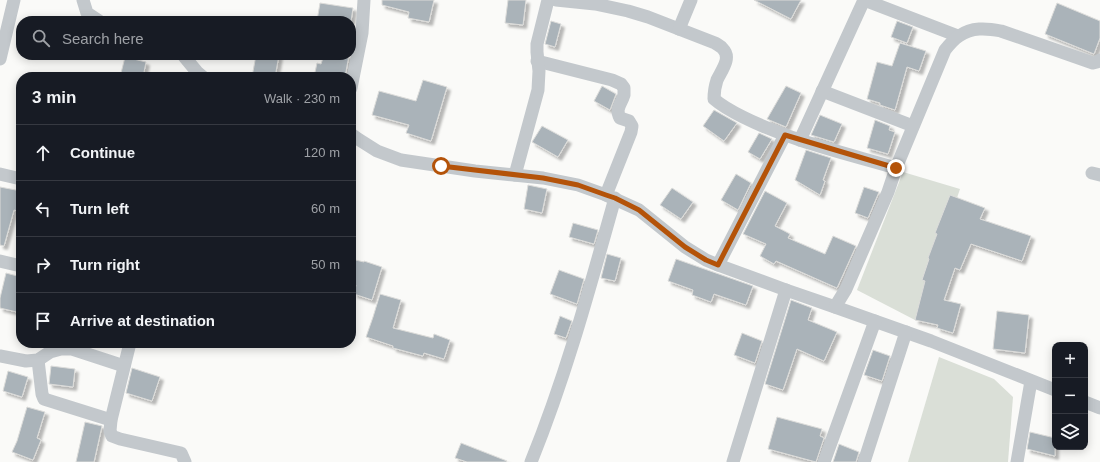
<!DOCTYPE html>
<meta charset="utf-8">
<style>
body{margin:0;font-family:Arial,sans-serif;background:#242831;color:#f1f3f6}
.controls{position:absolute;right:12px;bottom:12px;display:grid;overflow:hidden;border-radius:8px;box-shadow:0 2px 10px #0003}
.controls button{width:36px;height:36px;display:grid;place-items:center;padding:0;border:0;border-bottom:1px solid #363941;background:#171b24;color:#f1f3f6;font:20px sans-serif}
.stop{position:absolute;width:12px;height:12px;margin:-9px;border:3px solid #b45309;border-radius:50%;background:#fff}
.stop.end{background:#b45309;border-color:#fff;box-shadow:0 1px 4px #0008}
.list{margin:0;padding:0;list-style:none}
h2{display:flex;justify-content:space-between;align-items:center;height:52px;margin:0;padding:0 16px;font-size:17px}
h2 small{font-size:13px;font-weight:400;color:#9ea1a6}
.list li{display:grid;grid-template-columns:26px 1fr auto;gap:12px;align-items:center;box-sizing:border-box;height:56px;padding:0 16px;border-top:1px solid #363941}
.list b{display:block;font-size:15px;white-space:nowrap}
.list em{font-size:13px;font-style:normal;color:#9ea1a6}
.icon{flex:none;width:22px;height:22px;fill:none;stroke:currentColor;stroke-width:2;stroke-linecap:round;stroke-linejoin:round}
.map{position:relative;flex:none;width:1100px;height:462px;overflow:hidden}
.search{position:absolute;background:#171b24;box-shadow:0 2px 10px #0003;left:16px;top:16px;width:340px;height:44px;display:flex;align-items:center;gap:10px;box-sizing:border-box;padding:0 14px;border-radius:16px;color:#9ea1a6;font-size:15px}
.panel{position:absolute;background:#171b24;box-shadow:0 2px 10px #0003;left:16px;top:72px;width:340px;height:276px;border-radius:16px}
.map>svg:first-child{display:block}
</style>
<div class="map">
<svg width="1100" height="462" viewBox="0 0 1100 462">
<defs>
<filter id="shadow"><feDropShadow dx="3.5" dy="3.5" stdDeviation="1" flood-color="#0004"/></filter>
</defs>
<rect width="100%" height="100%" fill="#fafaf8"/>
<g fill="#dadfd7">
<path d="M 903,172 L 960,189 L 915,320 L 857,290 Z"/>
<path d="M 939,357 L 994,379 L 1013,397 L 1008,462 L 908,462 Z"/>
</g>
<g fill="#aab3b9" stroke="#dcdcda" filter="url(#shadow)">
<path d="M 382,0 L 434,0 L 429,22 L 408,18 L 409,12 L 382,5 Z"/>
<path d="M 508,0 L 526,0 L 523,25 L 505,23 Z"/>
<path d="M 754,0 L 801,0 L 791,19 Z"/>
<path d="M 320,3 L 353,8 L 351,21 L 317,21 Z"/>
<path d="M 1057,3 L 1100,21 L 1100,38 L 1094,54 L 1045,34 Z"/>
<path d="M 551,21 L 561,24 L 555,47 L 545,44 Z"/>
<path d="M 897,21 L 913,27 L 907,43 L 891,37 Z"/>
<path d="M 900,43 L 926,51 L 919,71 L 907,67 L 895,110 L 880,105 L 880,103 L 867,99 L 877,62 L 892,66 Z"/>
<path d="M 256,55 L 279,55 L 275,77 L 252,77 Z"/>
<path d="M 324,55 L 349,55 L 345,77 L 314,77 L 317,63 L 321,64 Z"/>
<path d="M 125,57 L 146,62 L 143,77 L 120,77 Z"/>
<path d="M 423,80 L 447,87 L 431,141 L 406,133 L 409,125 L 372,115 L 379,91 L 416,101 Z"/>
<path d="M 602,86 L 616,94 L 610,110 L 594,101 Z"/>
<path d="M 786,86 L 801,93 L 786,127 L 767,119 Z"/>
<path d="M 714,110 L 737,123 L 724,141 L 703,126 Z"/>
<path d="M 820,115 L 842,124 L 834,142 L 811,135 Z"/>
<path d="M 875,120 L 890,126 L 889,130 L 895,132 L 888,154 L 867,148 Z"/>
<path d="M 542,126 L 568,140 L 558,157 L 532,142 Z"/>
<path d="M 759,133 L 772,139 L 760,159 L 748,152 Z"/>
<path d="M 806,150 L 831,158 L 823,180 L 825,181 L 820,195 L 795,180 Z"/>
<path d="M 736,174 L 751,183 L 738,210 L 721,200 Z"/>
<path d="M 528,185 L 547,189 L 542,213 L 524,209 Z"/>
<path d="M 0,187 L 21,191 L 21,212 L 14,210 L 4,246 L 0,245 Z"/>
<path d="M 864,187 L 879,192 L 868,218 L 855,213 Z"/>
<path d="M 672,188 L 693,202 L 681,219 L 660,205 Z"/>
<path d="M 765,191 L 787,203 L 775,226 L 790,234 L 788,238 L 825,254 L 833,236 L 856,246 L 837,288 L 776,261 L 774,264 L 760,256 L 766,244 L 743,234 Z"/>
<path d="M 950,195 L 985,208 L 980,219 L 1031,236 L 1022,261 L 971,244 L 960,270 L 955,268 L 944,300 L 961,304 L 953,333 L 937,328 L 938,325 L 915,320 L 925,281 L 922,280 L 929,259 L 928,258 L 937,234 L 935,233 Z"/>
<path d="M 573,223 L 598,230 L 594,244 L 569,237 Z"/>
<path d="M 607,254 L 621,258 L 615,281 L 601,278 Z"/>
<path d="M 351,259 L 364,262 L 364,261 L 382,267 L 372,300 L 354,294 L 356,285 L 351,284 Z"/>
<path d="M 676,259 L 753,286 L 746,305 L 714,294 L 711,302 L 692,295 L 693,290 L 668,281 Z"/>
<path d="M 559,270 L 584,279 L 577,304 L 550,294 Z"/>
<path d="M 6,273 L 21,277 L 21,313 L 0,308 L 0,298 Z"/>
<path d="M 380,294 L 401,300 L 393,328 L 433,338 L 434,334 L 450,340 L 444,359 L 424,353 L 423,356 L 393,348 L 393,346 L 366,337 L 373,317 Z"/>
<path d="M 791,300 L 812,308 L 808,320 L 837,332 L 824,361 L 797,349 L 783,390 L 765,384 Z"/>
<path d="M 997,311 L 1029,315 L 1025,353 L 993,349 Z"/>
<path d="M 560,316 L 572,321 L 566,338 L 554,334 Z"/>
<path d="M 742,333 L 762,341 L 755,363 L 734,355 Z"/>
<path d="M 873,350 L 890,356 L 882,381 L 864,375 Z"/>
<path d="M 51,366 L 75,369 L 73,387 L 49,384 Z"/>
<path d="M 132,368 L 160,377 L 152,401 L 126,393 Z"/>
<path d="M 8,371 L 28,377 L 22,397 L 3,391 Z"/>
<path d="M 27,407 L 45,412 L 37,438 L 41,440 L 33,460 L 12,452 L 17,441 Z"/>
<path d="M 777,417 L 822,429 L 820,436 L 824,438 L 816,462 L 768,449 Z"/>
<path d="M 85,422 L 102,426 L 94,462 L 76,462 Z"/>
<path d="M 1030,432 L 1055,438 L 1055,456 L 1027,449 Z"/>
<path d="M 461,443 L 507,461 L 506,462 L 467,462 L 455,458 Z"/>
<path d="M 839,444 L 859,452 L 856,462 L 833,462 Z"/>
</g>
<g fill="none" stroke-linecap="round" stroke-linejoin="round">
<g stroke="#c3c8cc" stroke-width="13">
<path d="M 83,0 L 87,13 L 99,21"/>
<path d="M 556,0 L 595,4 L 628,11 L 648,17 L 715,43 C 718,45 721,46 723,49 C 732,58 721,71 717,80 C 715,86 714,93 714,99 C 723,107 733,112 743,117 C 791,141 845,153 896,168"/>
<path d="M 864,0 L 958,36"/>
<path d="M 679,29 L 691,0"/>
<path d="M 183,55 L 197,72 L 203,77"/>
<path d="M 0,59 L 14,0"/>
<path d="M 537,61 L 612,80 L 621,84 L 624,88 C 624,91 624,93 624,95 C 621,105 615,108 620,118 L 629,121 L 632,126 L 631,132 L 606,195"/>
<path d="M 351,88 L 362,33 L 364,0"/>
<path d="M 822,91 L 913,126"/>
<path d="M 351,134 L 358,139 L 377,151 L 401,160 L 475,171 L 543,178 L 578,185 L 606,195 L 639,210 L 685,247 L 706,260 L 718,265 L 786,290 L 835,307 L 931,341 L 1055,390"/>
<path d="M 800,140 L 864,0"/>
<path d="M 1092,173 L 1100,175"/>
<path d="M 0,174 L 21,179"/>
<path d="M 515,175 L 538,90 L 539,71 L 537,52 L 537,44 L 548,0"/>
<path d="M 0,261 L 21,266"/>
<path d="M 718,265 L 785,135"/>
<path d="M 835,307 L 846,289 L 888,192 L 896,168 L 945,50 C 949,45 954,39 959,36 C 972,27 986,28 1001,31 L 1093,63 L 1097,62 L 1100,60"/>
<path d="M 130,343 L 111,420 L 110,431 L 112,436 L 120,439 L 181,453 L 185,462"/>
<path d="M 0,356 L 26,361 L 38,360 L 50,352 L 61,349 L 72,349 L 124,366"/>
<path d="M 38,360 L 42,394 L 44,399 L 111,420"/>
<path d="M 1085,402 L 1100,408"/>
<path d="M 531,462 C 566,376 590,287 615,198"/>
<path d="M 733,462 L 786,290"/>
<path d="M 824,462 L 875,321"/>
<path d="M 864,462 L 906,332"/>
<path d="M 1017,462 L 1031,381"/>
</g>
</g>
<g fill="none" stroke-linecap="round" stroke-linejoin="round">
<path stroke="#b45309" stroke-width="5" d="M 441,166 L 543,178 L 578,185 L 606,195 L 615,198 L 639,210 L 685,247 L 706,260 L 718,265 L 785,135 L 896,168"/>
</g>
</svg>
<div class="controls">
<button>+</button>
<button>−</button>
<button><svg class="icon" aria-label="layers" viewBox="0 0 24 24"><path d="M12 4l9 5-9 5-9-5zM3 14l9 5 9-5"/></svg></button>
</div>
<div class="stop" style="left:441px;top:166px"></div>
<div class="stop end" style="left:896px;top:168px"></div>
<div class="search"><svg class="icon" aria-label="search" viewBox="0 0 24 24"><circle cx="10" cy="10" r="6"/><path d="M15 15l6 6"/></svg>Search here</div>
<section class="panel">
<h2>3 min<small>Walk · 230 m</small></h2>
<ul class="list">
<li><svg class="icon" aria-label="ahead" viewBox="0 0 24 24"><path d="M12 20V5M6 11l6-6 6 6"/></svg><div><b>Continue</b></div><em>120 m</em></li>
<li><svg class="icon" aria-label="left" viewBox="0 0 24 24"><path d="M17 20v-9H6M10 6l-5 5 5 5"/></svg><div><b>Turn left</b></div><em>60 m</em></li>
<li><svg class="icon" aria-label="right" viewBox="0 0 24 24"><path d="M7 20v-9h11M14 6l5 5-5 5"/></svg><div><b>Turn right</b></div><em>50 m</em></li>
<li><svg class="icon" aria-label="arrive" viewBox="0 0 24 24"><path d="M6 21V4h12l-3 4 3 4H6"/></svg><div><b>Arrive at destination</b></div></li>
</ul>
</section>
</div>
